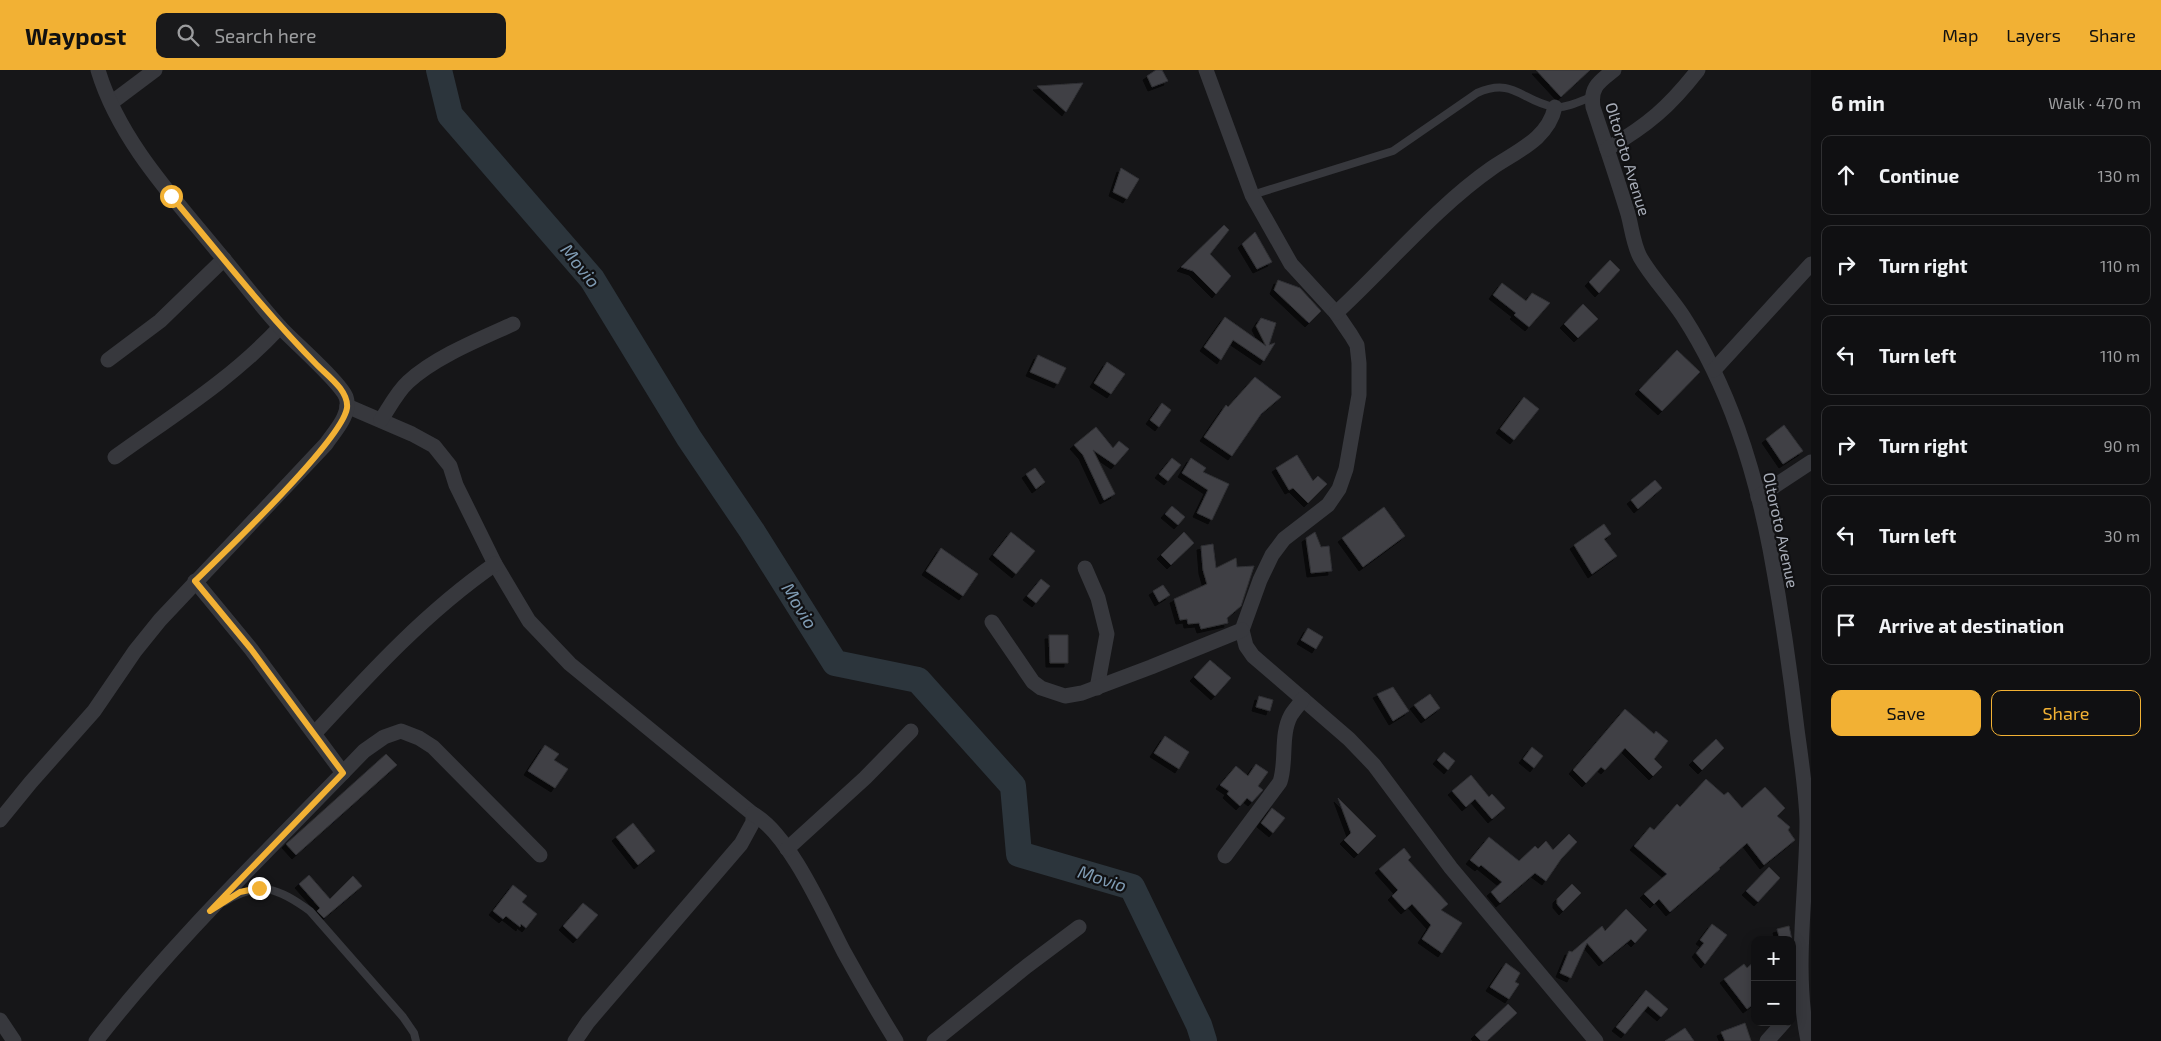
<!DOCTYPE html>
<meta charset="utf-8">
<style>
body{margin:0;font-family:"Exo 2",sans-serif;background:#19191b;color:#f1f3f6}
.controls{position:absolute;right:15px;bottom:15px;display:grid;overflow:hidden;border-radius:10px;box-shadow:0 2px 12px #0003}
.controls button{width:45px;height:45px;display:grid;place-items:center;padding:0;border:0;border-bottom:1px solid #303032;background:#101012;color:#f1f3f6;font:25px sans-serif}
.stop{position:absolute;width:15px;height:15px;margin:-11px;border:4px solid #f2b134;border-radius:50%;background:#fff}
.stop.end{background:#f2b134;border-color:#fff;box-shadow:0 1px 5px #0008}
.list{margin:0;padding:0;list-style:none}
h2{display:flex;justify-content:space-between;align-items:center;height:65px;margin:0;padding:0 20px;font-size:21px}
h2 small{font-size:16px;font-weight:400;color:#9c9d9f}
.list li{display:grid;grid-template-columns:32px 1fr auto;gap:15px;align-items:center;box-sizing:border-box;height:80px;margin:0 10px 10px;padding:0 10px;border:1px solid #303032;border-radius:10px}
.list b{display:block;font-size:19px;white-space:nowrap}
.list em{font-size:16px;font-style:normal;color:#9c9d9f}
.actions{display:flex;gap:10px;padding:15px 20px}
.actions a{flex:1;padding:11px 0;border:1px solid #f2b134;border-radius:10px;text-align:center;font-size:18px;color:#f2b134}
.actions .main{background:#f2b134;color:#111}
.icon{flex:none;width:28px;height:28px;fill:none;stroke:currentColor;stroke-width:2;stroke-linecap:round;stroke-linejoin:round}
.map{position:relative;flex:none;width:1811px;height:971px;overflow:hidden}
header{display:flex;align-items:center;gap:30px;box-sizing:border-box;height:70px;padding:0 25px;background:#f2b134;color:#111}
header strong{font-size:24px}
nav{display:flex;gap:28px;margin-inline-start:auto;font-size:18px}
.search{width:350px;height:45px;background:#19191b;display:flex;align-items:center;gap:12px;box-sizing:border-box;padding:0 18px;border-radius:10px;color:#9c9d9f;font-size:19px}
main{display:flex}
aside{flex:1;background:#101012}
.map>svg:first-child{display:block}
</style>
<header>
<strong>Waypost</strong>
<div class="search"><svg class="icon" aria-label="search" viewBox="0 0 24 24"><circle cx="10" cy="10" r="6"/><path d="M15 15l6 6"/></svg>Search here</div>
<nav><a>Map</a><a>Layers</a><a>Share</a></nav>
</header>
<main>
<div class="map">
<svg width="1811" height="971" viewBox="0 0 1811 971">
<defs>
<filter id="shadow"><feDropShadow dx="-4" dy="4" stdDeviation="0" flood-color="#0009"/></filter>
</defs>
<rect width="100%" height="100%" fill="#161618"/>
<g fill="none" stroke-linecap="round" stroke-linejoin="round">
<path stroke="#2c353c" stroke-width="26" d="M 439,0 L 450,45 L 592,209 L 689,368 L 752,461 L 835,593 L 918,610 L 1013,716 L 1019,784 L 1132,817 L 1199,955 L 1204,971"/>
</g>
<g fill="#404145" stroke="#303034" filter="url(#shadow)">
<path d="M 1156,0 L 1162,0 L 1168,11 L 1152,17 L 1147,6 Z"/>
<path d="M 1536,0 L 1590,0 L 1561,27 Z"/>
<path d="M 1083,13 L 1066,42 L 1037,16 Z"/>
<path d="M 1121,98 L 1139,109 L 1127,129 L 1113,122 Z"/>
<path d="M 1224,155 L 1229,160 L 1210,184 L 1231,206 L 1216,224 L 1193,201 L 1181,197 Z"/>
<path d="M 1255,162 L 1272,192 L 1257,199 L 1242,174 Z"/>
<path d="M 1610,190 L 1620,200 L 1599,223 L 1589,212 Z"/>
<path d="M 1278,210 L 1300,218 L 1321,241 L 1309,253 L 1274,220 Z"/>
<path d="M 1502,213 L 1526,231 L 1532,223 L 1550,233 L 1529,257 L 1514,245 L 1516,243 L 1493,225 Z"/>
<path d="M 1583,234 L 1598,249 L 1578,268 L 1564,254 Z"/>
<path d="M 1225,247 L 1266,276 L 1256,256 L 1261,248 L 1276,253 L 1269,275 L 1275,273 L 1264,291 L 1233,270 L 1221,290 L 1204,277 Z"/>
<path d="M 1677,280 L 1700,302 L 1662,341 L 1639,320 Z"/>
<path d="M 1038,285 L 1066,298 L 1058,314 L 1030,302 Z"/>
<path d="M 1107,292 L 1125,304 L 1111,324 L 1094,313 Z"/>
<path d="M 1255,307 L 1281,327 L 1261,344 L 1232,386 L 1204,367 L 1226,335 L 1228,337 Z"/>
<path d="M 1524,327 L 1539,339 L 1514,370 L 1500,359 Z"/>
<path d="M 1162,333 L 1171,340 L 1159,357 L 1150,350 Z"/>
<path d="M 1784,355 L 1803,381 L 1783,394 L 1766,369 Z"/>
<path d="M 1096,357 L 1113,378 L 1119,371 L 1129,379 L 1115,395 L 1093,380 L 1115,424 L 1104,430 L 1083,385 L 1074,375 Z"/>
<path d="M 1297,385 L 1313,411 L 1318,406 L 1327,414 L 1308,433 L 1293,418 L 1289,420 L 1276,398 Z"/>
<path d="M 1172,388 L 1181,395 L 1168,411 L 1159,404 Z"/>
<path d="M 1191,388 L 1206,398 L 1203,402 L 1229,414 L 1212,450 L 1197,443 L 1208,420 L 1182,403 Z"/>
<path d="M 1035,398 L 1045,412 L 1036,419 L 1026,404 Z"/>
<path d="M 1655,410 L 1662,418 L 1638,439 L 1631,430 Z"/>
<path d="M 1172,436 L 1185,447 L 1178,455 L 1165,444 Z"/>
<path d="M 1384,437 L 1405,466 L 1363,497 L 1342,468 Z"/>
<path d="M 1604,454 L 1611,464 L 1604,469 L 1617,486 L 1592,504 L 1574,475 Z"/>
<path d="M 1011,462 L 1035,481 L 1016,504 L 993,485 Z"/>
<path d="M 1184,462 L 1194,473 L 1171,495 L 1161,485 Z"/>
<path d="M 1315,462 L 1321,477 L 1329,476 L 1332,501 L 1311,503 L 1306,468 Z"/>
<path d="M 1213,474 L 1216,498 L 1236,488 L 1237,497 L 1254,496 L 1241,536 L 1227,548 L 1228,553 L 1201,559 L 1199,553 L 1188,554 L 1187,549 L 1180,550 L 1174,529 L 1207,514 L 1203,500 L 1201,476 Z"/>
<path d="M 941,478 L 978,504 L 963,526 L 926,501 Z"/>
<path d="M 1041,509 L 1050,516 L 1036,533 L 1027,526 Z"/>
<path d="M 1163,515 L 1170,525 L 1159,532 L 1153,521 Z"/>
<path d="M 1308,558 L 1323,567 L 1316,579 L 1301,570 Z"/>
<path d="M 1049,565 L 1068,565 L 1068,593 L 1050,593 Z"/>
<path d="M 1210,590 L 1231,608 L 1215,626 L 1194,607 Z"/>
<path d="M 1393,617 L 1409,641 L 1393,651 L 1377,624 Z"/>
<path d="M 1430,624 L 1440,638 L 1425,649 L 1414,635 Z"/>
<path d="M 1259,626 L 1273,630 L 1270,641 L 1256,637 Z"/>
<path d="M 1625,639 L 1654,664 L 1656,661 L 1668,671 L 1654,689 L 1662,697 L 1653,706 L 1625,678 L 1605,700 L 1601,697 L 1586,713 L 1573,700 Z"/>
<path d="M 1165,666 L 1189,682 L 1179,699 L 1154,683 Z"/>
<path d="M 1716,669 L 1724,678 L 1702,700 L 1693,691 Z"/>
<path d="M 545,675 L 559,684 L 554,690 L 568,699 L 555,718 L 528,701 Z"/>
<path d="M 1532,677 L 1543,686 L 1534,698 L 1523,689 Z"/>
<path d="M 1444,682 L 1455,691 L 1448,700 L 1437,690 Z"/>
<path d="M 386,684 L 397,695 L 296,785 L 286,774 Z"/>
<path d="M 1256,694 L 1268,702 L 1258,716 L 1263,720 L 1252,732 L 1247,728 L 1240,736 L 1227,724 L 1229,721 L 1220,715 L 1236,696 L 1248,706 Z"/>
<path d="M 1471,705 L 1489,727 L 1492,724 L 1505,738 L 1492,749 L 1475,729 L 1466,737 L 1452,721 Z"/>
<path d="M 1706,709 L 1724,725 L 1728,722 L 1742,738 L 1765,717 L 1785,738 L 1777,746 L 1790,757 L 1788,760 L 1795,770 L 1764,795 L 1747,773 L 1719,798 L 1720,799 L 1670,842 L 1659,829 L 1654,834 L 1644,824 L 1667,804 L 1634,776 L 1650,757 L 1654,760 L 1677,734 L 1680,737 Z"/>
<path d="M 1338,728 L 1376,766 L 1358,784 L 1344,770 L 1351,763 Z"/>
<path d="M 1272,738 L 1285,748 L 1273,763 L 1261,753 Z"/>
<path d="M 633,753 L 655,781 L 638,795 L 616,767 Z"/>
<path d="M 1569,764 L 1577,772 L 1561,789 L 1546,811 L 1535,803 L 1500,833 L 1491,822 L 1502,812 L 1481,795 L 1479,797 L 1470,790 L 1489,767 L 1519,791 L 1535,776 L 1538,779 L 1546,771 L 1553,780 Z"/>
<path d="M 1404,778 L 1411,787 L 1408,790 L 1448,834 L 1441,840 L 1462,853 L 1442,883 L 1422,869 L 1431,855 L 1412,834 L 1405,840 L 1392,826 L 1398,820 L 1379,799 Z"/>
<path d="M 1769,797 L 1780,808 L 1758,832 L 1746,821 Z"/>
<path d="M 309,805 L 330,829 L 353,806 L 362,816 L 324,848 L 317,841 L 320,838 L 299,814 Z"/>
<path d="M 1572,814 L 1581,823 L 1563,841 L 1557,834 L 1557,829 Z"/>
<path d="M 513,815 L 527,826 L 522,832 L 537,844 L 526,858 L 521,854 L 520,857 L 506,846 L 503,849 L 493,841 Z"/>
<path d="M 583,833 L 598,845 L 577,869 L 563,856 Z"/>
<path d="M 1626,839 L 1647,860 L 1635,873 L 1631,869 L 1603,892 L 1587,873 L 1571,908 L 1560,903 L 1569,881 L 1572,882 L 1602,856 L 1605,861 Z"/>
<path d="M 1712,854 L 1727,865 L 1705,894 L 1696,883 L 1704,873 L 1700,870 Z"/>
<path d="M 1789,856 L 1792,870 L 1780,870 L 1777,859 Z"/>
<path d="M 1755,891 L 1755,933 L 1747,939 L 1724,909 L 1744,894 L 1747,898 Z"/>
<path d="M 1506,893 L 1520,903 L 1515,912 L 1519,914 L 1509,929 L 1490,917 Z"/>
<path d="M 1646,920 L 1668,939 L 1661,947 L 1648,936 L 1625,964 L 1616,957 Z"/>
<path d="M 1508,934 L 1517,943 L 1487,971 L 1481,971 L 1475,965 Z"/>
<path d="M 1745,953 L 1751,971 L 1725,971 L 1721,962 Z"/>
<path d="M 1685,958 L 1694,971 L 1665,971 Z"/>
</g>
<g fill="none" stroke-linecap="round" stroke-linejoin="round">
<g stroke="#37383d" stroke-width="8">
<path d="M 1252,125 L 1393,81 L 1477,23 C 1514,7 1521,31 1554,37 C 1565,39 1581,31 1591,27"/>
<path d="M 224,832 C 260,810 278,818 310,841 L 403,947 L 414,963 L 416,971"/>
</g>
<g stroke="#37383d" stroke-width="15">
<path d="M 1206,0 L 1252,125 L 1291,194 L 1336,243 L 1351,265 L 1357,275 L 1359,293 L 1359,325 L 1346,399 L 1339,419 L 1328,435 L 1284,469 L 1272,485 L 1260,510 L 1242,560 L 1246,576 L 1253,586 L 1349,669 L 1374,695 L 1451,798 L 1596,971"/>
<path d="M 1614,0 C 1599,12 1590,17 1593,37 C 1605,73 1617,108 1628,144 C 1632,159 1633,173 1640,187 C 1652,208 1670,226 1683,246 C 1729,317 1754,397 1770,479 C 1781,538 1790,599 1797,659 C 1801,689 1806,720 1807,751 C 1807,824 1793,899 1808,971"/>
<path d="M 111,33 L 155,0"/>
<path d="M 1607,79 C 1648,55 1669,37 1698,0"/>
<path d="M 1336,243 C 1387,196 1436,137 1492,98 C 1517,81 1548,69 1555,37"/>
<path d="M 108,290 L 160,251 L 224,189"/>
<path d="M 1714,300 L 1811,194"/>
<path d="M 347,336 L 412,364 L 434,376 L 450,396 L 456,415 L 495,494 L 529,551 L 570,594 L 753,744 L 753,752 L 741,774 L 588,952 L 575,971"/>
<path d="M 381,350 C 389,338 397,322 408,312 C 435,287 480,269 513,254"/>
<path d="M 115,387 C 172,346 232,309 280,257"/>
<path d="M 1758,427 L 1811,392"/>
<path d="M 1085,498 L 1098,528 L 1107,564 L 1097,618"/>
<path d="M 195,511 L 251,579 L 343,703"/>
<path d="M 992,552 L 1033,612 L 1041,618 L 1065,626 L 1082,623 L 1151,597 L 1242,560"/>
<path d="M 315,663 C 371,602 426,542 495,494"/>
<path d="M 753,744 C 789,763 825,846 844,882 C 861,913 878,942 896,971"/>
<path d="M 0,750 L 31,712 L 94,641 L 135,581 L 160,550 L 326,374 C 334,362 352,344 346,327 C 340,312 295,273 281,258 C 259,234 239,207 218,182 C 173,127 119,70 98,0"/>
<path d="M 787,779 L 865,708 L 911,661"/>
<path d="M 1225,786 L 1280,712 C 1287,691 1280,665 1291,645 C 1294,640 1299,635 1303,629"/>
<path d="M 0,950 L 14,971"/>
<path d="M 96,971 C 177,867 273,776 364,681 L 384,667 L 401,661 L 419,668 L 433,677 L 540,785"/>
<path d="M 934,971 L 1027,896 L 1079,857"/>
<path d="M 1767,971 L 1784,952"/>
</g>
</g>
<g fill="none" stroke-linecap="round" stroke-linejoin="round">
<path stroke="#f2b134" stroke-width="6" d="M 171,126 C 219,183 265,242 317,295 C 328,306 349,321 347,338 C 342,370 224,483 195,511 L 251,579 L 343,703 L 210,841 L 240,822 L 259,818"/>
</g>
<g text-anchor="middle" stroke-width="4.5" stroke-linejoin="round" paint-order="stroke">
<g font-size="16" fill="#a8adb8" stroke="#111113">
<text transform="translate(1628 89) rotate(73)" y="6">Oltoroto Avenue</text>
<text transform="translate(1781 460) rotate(78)" y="6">Oltoroto Avenue</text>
</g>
<g font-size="18" font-style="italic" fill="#7f9bb3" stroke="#111113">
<text transform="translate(580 196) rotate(51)" y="6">Movio</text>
<text transform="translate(799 536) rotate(58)" y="6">Movio</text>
<text transform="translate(1102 809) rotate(18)" y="6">Movio</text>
</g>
</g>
</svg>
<div class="controls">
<button>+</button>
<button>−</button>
</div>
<div class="stop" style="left:171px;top:126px"></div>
<div class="stop end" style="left:259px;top:818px"></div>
</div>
<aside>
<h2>6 min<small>Walk · 470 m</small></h2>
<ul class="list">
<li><svg class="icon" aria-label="ahead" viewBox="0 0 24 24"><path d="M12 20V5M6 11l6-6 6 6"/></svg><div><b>Continue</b></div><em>130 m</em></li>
<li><svg class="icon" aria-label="right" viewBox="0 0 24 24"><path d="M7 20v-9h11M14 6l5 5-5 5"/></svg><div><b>Turn right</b></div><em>110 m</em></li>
<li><svg class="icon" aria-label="left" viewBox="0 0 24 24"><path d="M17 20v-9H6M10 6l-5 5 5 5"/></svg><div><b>Turn left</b></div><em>110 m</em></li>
<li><svg class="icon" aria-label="right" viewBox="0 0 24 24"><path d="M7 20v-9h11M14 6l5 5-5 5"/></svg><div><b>Turn right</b></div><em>90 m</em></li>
<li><svg class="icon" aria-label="left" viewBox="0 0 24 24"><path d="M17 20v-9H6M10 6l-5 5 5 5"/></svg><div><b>Turn left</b></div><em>30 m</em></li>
<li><svg class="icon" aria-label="arrive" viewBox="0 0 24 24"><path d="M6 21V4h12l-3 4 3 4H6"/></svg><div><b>Arrive at destination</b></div></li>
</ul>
<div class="actions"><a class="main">Save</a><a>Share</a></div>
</aside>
</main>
